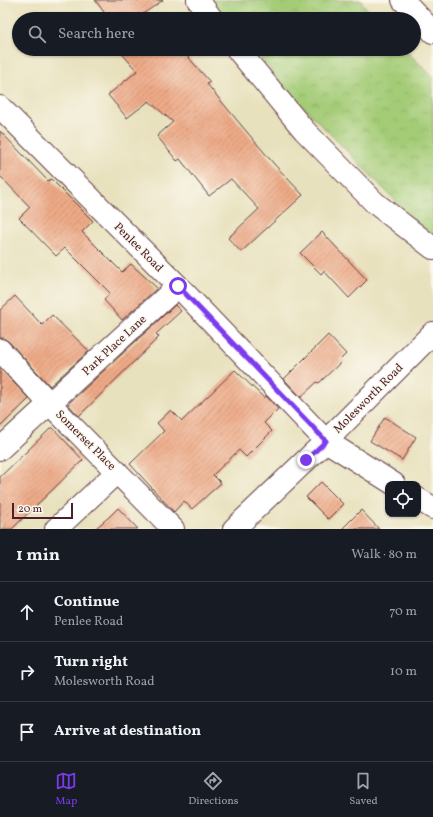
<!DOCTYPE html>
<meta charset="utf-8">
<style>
body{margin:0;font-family:Vollkorn,serif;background:#242831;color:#f1f3f6}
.controls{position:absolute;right:12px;bottom:12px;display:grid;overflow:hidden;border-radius:8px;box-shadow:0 1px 3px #0004}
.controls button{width:36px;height:36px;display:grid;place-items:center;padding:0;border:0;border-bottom:1px solid #363941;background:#171b24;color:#f1f3f6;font:20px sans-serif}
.scale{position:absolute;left:12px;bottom:10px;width:61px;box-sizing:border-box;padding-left:4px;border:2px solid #4a1f2b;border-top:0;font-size:11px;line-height:14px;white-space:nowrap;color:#4a1f2b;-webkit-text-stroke:3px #fbf7ec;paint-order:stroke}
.stop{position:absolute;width:12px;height:12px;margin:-9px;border:3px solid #7c3aed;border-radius:50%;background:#fff}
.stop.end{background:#7c3aed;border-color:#fff;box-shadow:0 1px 4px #0008}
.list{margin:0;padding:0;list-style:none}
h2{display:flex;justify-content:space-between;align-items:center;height:52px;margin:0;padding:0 16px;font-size:17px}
h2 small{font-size:13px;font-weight:400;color:#9ea1a6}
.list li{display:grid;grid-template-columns:26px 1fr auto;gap:12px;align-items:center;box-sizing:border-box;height:60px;padding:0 16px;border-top:1px solid #363941}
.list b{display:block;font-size:15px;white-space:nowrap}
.list p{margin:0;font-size:13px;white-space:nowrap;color:#9ea1a6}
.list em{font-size:13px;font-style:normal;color:#9ea1a6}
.icon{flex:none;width:22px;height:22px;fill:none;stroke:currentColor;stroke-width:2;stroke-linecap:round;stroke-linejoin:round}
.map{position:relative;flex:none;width:433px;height:529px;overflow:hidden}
.search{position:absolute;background:#171b24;box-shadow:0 1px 3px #0004;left:12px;right:12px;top:12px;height:44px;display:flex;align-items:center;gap:10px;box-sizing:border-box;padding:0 14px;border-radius:22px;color:#9ea1a6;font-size:15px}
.sheet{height:232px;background:#171b24}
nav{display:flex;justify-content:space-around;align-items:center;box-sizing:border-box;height:56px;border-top:1px solid #363941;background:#171b24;font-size:11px;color:#9ea1a6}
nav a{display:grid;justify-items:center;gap:2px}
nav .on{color:#7c3aed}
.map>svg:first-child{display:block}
</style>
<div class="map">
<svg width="433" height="529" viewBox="0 0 433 529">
<defs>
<pattern id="park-crowns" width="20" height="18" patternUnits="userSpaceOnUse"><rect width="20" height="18" fill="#a4cc77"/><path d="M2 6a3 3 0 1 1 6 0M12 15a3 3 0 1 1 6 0" fill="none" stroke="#8faf67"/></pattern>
<pattern id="building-hatch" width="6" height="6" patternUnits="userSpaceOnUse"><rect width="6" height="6" fill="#eeaa87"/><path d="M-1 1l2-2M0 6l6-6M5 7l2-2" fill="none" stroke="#c38a6f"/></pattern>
</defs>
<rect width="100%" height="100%" fill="#fbf7ec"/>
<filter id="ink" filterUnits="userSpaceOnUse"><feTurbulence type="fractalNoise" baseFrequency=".025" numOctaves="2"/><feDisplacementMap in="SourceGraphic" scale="8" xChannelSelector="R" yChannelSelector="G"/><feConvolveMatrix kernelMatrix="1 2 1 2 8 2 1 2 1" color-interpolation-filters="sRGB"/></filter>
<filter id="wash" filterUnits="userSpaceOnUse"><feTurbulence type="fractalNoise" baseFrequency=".012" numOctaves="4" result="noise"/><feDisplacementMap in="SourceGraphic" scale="16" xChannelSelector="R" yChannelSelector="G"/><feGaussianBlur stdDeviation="0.9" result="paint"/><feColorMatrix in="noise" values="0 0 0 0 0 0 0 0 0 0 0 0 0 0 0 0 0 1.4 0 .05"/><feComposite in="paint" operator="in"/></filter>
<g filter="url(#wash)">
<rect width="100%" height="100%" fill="#e8e1bd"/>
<g fill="url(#park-crowns)" stroke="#777651">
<path d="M 211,0 L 360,0 L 374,19 L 227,19 Z"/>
<path d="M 253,49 L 404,49 L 433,77 L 433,239 L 289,92 Z"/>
</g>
<g id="blocks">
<g fill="url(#building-hatch)">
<path d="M 95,0 L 163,0 L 136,19 L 101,19 L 106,15 Z"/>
<path d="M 118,49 L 181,49 L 210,82 L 207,84 L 241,125 L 274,164 L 303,195 L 241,252 L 228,238 L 259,209 L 231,179 L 209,196 L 180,159 L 177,161 L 157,136 L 173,122 L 149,101 L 127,118 L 108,95 L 137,71 Z"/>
<path d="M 0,131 L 48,181 L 51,179 L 93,221 L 82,232 L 122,272 L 131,264 L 157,288 L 122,320 L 104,300 L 110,293 L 65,248 L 56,256 L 19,218 L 30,207 L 0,176 Z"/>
<path d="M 322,232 L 367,280 L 349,298 L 324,271 L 321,274 L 300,253 Z"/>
<path d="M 15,296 L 42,325 L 52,315 L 89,351 L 50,386 L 9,342 L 4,338 L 0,338 L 0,310 Z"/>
<path d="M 175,305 L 181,311 L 156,334 L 159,337 L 79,416 L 68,404 Z"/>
<path d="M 328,335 L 346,354 L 340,360 L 341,362 L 319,383 L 317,382 L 301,397 L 284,379 Z"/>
<path d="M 0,368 L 29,399 L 0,427 Z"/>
<path d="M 235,370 L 264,398 L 266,396 L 278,409 L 264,423 L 272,431 L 246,457 L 239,450 L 213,475 L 221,483 L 192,509 L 184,501 L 174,512 L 130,464 L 164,431 L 157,423 L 171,410 L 182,421 Z"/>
<path d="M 385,417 L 416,437 L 402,460 L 370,441 Z"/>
<path d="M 52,427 L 83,460 L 12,529 L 0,529 L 0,477 Z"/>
<path d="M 321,482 L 343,504 L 328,519 L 306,497 Z"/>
<path d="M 118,508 L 138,529 L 95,529 L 110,516 Z"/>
<path d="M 361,510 L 379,529 L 342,529 Z"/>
</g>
</g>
</g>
<g filter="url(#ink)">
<use href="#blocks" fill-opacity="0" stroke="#623c41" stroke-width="1"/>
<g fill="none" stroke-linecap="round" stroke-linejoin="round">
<g stroke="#623c41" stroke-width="24">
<g id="minor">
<path d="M 198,0 L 212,19"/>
<path d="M 403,0 L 433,32"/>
<path d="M 237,49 L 304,130 L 375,203 L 433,248"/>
<path d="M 0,107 L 178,286 L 326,441 L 394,484"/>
<path d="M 0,350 L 50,404 L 173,529"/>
<path d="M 0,449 L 178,286"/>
<path d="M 418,499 L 433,508"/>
<path d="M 56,529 L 117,472"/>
<path d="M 234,529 L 326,441 L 433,333"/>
</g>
</g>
<use href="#minor" stroke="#fff" stroke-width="22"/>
</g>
</g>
<g fill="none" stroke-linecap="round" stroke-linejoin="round" filter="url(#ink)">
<path stroke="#7c3aed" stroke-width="5" d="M 178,286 L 326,441 L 306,460"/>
</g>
<g text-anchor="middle" stroke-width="3" stroke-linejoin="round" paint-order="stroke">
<g font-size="12" fill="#4a1f2b" stroke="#fbf7ec">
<text transform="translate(139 247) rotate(45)" y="4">Penlee Road</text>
<text transform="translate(114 345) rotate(-43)" y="4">Park Place Lane</text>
<text transform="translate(368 398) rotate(-45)" y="4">Molesworth Road</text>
<text transform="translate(86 440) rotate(45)" y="4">Somerset Place</text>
</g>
</g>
</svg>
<div class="controls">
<button><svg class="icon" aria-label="locate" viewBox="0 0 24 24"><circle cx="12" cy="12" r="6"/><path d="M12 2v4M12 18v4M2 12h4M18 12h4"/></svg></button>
</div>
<div class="scale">20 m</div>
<div class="stop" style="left:178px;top:286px"></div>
<div class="stop end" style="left:306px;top:460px"></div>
<div class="search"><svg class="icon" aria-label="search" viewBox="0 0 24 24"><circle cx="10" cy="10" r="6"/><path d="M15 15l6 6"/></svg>Search here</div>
</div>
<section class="sheet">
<h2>1 min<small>Walk · 80 m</small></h2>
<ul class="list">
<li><svg class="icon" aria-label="ahead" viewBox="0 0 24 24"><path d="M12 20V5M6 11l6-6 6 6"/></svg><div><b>Continue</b><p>Penlee Road</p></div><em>70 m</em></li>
<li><svg class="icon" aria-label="right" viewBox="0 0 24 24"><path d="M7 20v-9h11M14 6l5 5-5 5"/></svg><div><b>Turn right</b><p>Molesworth Road</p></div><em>10 m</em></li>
<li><svg class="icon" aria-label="arrive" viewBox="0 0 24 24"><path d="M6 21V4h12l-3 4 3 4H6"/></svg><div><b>Arrive at destination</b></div></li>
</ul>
</section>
<nav>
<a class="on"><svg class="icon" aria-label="map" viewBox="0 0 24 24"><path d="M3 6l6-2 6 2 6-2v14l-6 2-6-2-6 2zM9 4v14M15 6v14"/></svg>Map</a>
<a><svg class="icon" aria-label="directions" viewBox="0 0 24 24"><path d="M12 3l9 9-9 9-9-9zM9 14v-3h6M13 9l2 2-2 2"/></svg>Directions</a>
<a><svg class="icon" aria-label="saved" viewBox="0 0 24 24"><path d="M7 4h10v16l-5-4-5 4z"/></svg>Saved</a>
</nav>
